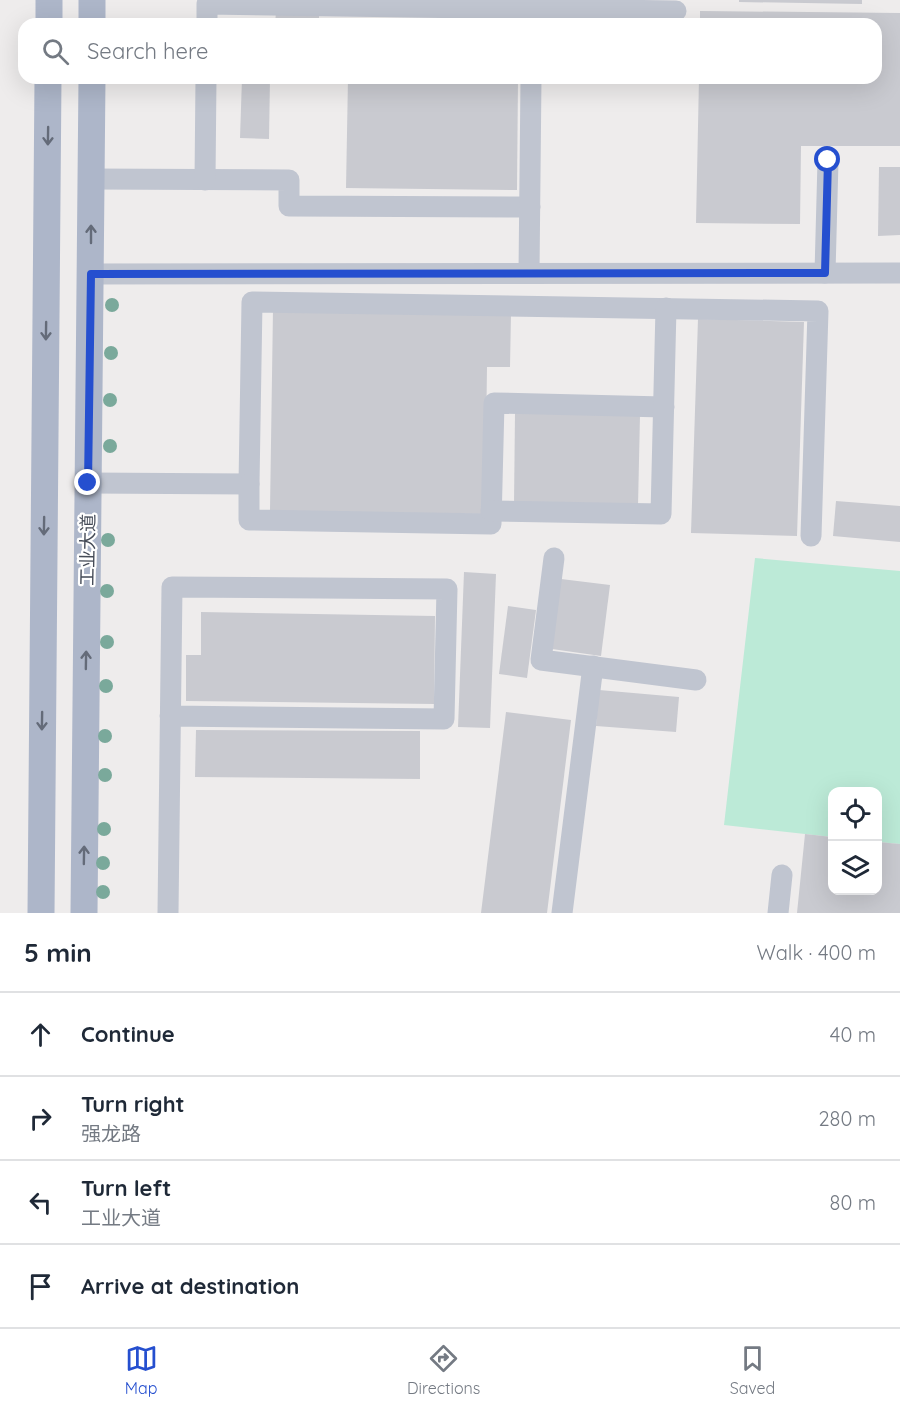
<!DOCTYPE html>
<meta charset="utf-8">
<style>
body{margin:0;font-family:Quicksand,"Noto Sans SC",sans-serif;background:#f6f6f7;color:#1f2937}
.controls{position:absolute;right:18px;bottom:18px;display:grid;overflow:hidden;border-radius:12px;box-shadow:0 6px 24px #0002}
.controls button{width:54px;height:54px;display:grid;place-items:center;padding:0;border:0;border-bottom:2px solid #e0e1e3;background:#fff;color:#1f2937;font:30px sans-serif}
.stop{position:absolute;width:18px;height:18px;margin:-14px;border:4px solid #254fcf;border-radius:50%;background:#fff}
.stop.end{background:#254fcf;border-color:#fff;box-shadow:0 2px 6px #0008}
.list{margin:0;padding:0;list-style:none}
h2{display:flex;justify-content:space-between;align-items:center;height:78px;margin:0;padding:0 24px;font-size:26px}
h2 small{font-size:20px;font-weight:400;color:#747a83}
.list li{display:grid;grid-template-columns:39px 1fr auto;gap:18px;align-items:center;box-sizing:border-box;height:84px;padding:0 24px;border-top:2px solid #e0e1e3}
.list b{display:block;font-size:22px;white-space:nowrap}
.list p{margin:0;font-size:20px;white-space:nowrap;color:#747a83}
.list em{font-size:20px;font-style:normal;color:#747a83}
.icon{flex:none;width:33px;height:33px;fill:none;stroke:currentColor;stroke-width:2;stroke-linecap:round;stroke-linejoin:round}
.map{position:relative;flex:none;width:900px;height:913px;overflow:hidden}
.search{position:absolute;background:#fff;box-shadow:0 6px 24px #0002;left:18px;right:18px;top:18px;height:66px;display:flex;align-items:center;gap:15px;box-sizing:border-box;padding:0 21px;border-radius:18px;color:#747a83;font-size:22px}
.sheet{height:414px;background:#fff}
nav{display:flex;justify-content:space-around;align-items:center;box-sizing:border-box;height:84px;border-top:2px solid #e0e1e3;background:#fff;font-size:16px;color:#747a83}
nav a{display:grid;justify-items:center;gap:3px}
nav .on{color:#254fcf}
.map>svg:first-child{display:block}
</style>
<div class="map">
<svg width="900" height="913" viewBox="0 0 900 913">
<rect width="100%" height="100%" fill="#eeecec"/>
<path fill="#bcead7" d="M 755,558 L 900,571 L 900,844 L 878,842 L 878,792 L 832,792 L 832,837 L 724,825 Z"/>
<g fill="#c9cad0">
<path d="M 739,0 L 862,0 L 862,4 L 739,2 Z"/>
<path d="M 700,11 L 900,13 L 900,146 L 801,146 L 800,224 L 696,223 L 699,78 L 876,78 L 876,24 L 700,24 Z"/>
<path d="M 276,12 L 319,12 L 319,24 L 275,24 Z"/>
<path d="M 242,78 L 270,78 L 269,139 L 240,138 Z"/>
<path d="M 348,78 L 518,78 L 517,190 L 346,188 Z"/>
<path d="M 879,167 L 900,167 L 900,235 L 878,236 Z"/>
<path d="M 273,309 L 511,313 L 510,367 L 487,367 L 485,514 L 270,511 Z"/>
<path d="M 698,319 L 804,322 L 797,536 L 691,533 Z"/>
<path d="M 515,413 L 640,415 L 638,506 L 514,504 Z"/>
<path d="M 836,501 L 900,506 L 900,542 L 833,536 Z"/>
<path d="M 464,572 L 496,574 L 490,728 L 458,727 Z"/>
<path d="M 561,579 L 610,585 L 601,656 L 552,649 Z"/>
<path d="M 508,606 L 536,610 L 527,678 L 499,674 Z"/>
<path d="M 201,612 L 435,616 L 434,704 L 186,701 L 186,655 L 201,655 Z"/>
<path d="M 599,690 L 679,697 L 676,732 L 596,726 Z"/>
<path d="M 506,712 L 571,720 L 547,913 L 481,913 Z"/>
<path d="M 196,730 L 420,731 L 420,779 L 195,777 Z"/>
<path d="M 805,834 L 832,837 L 832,890 L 878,890 L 878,842 L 900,844 L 900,913 L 797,913 Z"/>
</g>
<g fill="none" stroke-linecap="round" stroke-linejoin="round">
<g stroke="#c0c5d0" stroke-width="21">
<path d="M 207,24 L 207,4 L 676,11"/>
<path d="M 91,179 L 289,180 L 289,206 L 530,207"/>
<path d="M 205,180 L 206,78"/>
<path d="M 529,273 L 531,78"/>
<path d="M 825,273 L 828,161"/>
<path d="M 91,274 L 900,273"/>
<path d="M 89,483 L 249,484 L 252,302 L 818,311 L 811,536"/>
<path d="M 249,484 L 249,520 L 491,524 L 494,403 L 664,407"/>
<path d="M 491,511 L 661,514 L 666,308"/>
<path d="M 554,558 L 541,660 L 696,680"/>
<path d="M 168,913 L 172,587 L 447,589 L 444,719 L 170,716"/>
<path d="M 562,913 L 593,666"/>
<path d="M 778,913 L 782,875"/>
</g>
<g stroke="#adb6c9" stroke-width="27">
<path d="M 49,24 L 49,0"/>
<path d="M 92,24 L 92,0"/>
<path d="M 41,913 L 48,78"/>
<path d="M 84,913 L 92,78"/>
</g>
</g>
<g fill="#7aa99b">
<circle cx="112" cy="305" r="7"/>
<circle cx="111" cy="353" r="7"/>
<circle cx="110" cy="400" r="7"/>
<circle cx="110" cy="446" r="7"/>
<circle cx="108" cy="540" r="7"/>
<circle cx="107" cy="591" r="7"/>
<circle cx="107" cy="642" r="7"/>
<circle cx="106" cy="686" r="7"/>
<circle cx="105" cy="736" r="7"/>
<circle cx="105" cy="775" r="7"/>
<circle cx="104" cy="829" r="7"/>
<circle cx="103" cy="863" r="7"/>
<circle cx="103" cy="892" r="7"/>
</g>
<defs><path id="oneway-shaft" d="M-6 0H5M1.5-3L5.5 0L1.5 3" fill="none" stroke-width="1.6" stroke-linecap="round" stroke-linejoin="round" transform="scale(1.5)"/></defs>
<g stroke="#646b79">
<use href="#oneway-shaft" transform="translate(48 136) rotate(91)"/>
<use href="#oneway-shaft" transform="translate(91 234) rotate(-90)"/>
<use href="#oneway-shaft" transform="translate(46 331) rotate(91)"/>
<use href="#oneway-shaft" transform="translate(44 526) rotate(91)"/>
<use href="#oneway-shaft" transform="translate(86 660) rotate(-89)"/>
<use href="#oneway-shaft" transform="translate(42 721) rotate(91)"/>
<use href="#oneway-shaft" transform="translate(84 855) rotate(-89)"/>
</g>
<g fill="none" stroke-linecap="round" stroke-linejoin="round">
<path stroke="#254fcf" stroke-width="8" d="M 88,483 L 91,274 L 825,273 L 828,160"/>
</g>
<g text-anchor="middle" stroke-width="4.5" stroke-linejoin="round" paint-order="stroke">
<g font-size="18" fill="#454b57" stroke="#fff">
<text transform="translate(88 550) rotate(-89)" y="6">工业大道</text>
</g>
</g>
</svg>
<div class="controls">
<button><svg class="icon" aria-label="locate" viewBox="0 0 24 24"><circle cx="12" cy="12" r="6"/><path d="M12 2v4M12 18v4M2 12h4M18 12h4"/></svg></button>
<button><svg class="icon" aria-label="layers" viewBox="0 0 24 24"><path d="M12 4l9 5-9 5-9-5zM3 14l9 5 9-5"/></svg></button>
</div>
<div class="stop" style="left:828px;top:160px"></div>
<div class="stop end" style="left:88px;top:483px"></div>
<div class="search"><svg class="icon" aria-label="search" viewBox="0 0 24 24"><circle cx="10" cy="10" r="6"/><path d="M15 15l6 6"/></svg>Search here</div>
</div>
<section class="sheet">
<h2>5 min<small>Walk · 400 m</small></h2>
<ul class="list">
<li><svg class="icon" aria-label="ahead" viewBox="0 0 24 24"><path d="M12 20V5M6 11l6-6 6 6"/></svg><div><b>Continue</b></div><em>40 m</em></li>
<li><svg class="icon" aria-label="right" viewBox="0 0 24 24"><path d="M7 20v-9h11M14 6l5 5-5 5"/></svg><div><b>Turn right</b><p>强龙路</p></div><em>280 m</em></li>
<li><svg class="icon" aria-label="left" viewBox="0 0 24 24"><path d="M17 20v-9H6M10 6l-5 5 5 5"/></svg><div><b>Turn left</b><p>工业大道</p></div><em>80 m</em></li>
<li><svg class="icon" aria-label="arrive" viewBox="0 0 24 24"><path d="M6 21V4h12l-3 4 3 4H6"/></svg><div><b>Arrive at destination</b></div></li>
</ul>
</section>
<nav>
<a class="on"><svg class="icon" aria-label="map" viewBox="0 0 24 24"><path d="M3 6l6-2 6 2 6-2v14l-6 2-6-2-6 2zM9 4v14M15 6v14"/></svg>Map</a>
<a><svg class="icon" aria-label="directions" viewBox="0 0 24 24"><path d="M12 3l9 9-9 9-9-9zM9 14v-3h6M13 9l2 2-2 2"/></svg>Directions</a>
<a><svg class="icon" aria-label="saved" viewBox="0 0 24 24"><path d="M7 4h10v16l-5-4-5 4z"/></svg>Saved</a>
</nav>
